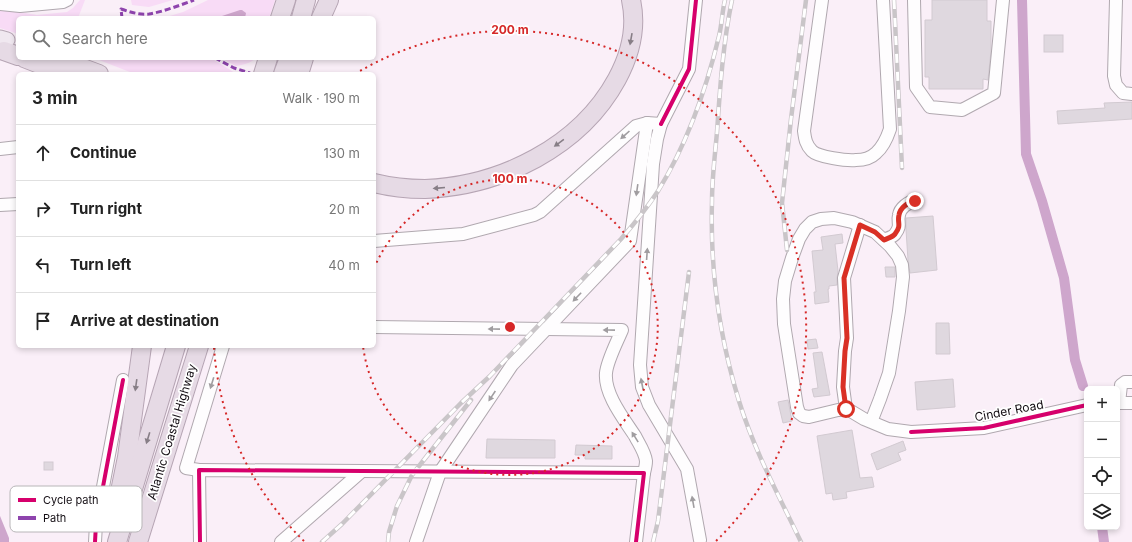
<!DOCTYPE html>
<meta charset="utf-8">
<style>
body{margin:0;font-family:Inter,sans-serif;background:#f2f2f2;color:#222}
.controls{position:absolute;right:12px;bottom:12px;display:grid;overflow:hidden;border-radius:6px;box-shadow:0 2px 6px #0003}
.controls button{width:36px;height:36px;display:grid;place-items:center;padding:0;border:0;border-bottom:1px solid #e0e0e0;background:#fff;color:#222;font:20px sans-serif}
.stop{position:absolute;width:12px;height:12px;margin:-9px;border:3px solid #d93025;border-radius:50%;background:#fff}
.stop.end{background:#d93025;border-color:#fff;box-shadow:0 1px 4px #0008}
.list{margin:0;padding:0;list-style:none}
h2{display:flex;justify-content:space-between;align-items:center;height:52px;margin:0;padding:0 16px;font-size:17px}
h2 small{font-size:13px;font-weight:400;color:#767676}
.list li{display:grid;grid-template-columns:26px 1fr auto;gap:12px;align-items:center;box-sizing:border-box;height:56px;padding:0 16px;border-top:1px solid #e0e0e0}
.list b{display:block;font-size:15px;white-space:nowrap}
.list em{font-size:13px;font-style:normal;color:#767676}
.icon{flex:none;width:22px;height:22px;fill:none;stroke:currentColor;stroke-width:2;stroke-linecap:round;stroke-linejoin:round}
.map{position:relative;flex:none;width:1132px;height:542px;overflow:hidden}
.search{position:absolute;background:#fff;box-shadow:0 2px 6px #0003;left:16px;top:16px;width:360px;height:44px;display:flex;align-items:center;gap:10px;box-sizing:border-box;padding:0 14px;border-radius:6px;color:#767676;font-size:15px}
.panel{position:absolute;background:#fff;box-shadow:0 2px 6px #0003;left:16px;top:72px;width:360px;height:276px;border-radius:6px}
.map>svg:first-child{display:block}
</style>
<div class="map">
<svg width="1132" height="542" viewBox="0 0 1132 542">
<rect width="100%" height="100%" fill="#faeff8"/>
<g fill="#f8dbf6">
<path d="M 80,0 L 85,0 L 78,18 L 18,18 L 18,34 L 0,28 L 0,9 L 37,15 L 67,12 L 73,8 Z"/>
<path d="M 131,0 L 173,0 L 149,7 L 132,5 Z"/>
<path d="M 208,0 L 275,0 L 269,18 L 163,18 L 183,12 Z"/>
<path d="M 94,58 L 211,58 L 235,73 L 240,74 L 135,74 Z"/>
<path d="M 220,58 L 256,58 C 251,63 243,65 236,66 Z"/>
</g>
<g fill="#cea6cc">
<path d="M 240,10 L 242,10 L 246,13 L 245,18 L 216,18 Z"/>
<path d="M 0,516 L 9,538 L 9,542 L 0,542 Z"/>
</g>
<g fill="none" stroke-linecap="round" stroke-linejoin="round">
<g stroke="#cea6cc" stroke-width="10">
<path d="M 1022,0 L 1026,154 L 1042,201 L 1064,278 L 1075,360 L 1083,386"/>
<path d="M 1102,527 L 1104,542"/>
</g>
</g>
<g fill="#dfd8df" stroke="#d2cad1">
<path d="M 932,0 L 987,0 L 987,21 L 991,21 L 991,51 L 988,80 L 983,79 L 983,89 L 929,89 L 929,77 L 925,77 L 925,20 L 932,20 Z"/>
<rect x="1044" y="35" width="19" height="17"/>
<path d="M 1132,102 L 1132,119 L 1058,124 L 1057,111 L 1105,108 L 1104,103 Z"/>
<path d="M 933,216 L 937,270 L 910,273 L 908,260 L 906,230 L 906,218 Z"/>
<path d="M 842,234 L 843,243 L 835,244 L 838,271 L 837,278 L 837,285 L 829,286 L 829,289 L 828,289 L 829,302 L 815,304 L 814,292 L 816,292 L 812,251 L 823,250 L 821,237 Z"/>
<path d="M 885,267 L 895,267 L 895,277 L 886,277 Z"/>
<path d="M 936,323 L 949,323 L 950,354 L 936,354 Z"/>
<path d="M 816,339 L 818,348 L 808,349 L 807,340 Z"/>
<path d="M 822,352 L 830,395 L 814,397 L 812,389 L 818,388 L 813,353 Z"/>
<path d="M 953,379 L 955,407 L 917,410 L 915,382 Z"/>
<path d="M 788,400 L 792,421 L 783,423 L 778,402 Z"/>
<path d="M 852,430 L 860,478 L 872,477 L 874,487 L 846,492 L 847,498 L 833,500 L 832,493 L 826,494 L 817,436 Z"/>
<path d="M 487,439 L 555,440 L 555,458 L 486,458 Z"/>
<path d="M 903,441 L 906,450 L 898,453 L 901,460 L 877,470 L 871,454 Z"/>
<path d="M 576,445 L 612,446 L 612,459 L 585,459 L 585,455 L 575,455 Z"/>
<rect x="44" y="462" width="9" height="8"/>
</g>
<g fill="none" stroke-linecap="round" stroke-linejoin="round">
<g stroke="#b0a8af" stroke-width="14">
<g id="minor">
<path d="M 822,0 L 804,131 C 805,139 806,145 812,151 C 818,157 847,161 856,160 C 863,160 871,158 876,153 C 883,147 887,138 890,129 L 883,0"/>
<path d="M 914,0 L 916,87 L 930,107 L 962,110 L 994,93 L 1003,0"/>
<path d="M 1116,0 L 1114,76 L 1116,85 L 1123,93 L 1132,94"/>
<path d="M 0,4 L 20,6 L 63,2 L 67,0"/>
<path d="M 661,124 L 689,69 L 696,0"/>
<path d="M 0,149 L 18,147"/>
<path d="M 0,205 L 18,204"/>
<path d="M 884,240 C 888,238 893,237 895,234 C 902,225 897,223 899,215 C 900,208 908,202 915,201"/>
<path d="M 374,241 L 463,234 L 534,215 L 540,212 L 636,126 L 647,123 L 661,124 L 657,139 L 653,164 L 640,365 L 642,387 L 649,405 L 687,469 L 700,540"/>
<path d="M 374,327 L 622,330 C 617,342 607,361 606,373 C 604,394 624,419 635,436 C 639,444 645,452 646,461 C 646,465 645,469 644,473"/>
<path d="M 1117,403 L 1132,403"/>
<path d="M 1119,403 L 1121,385 L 1125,382 L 1132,382"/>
<path d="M 846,409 L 843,387 L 845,351 L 847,338 L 844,278 L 860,225"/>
<path d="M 871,422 L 880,399 L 889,373 L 899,311 L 903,277 L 902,265 L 898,256 L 890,246 L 875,232 L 852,222 L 834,218 L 821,219 L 812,222 L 805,229 L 799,239 L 792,258 L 785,281 L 783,299 L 784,324 L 797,407 L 799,413 L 803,416 L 809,417 L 838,410 L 849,410 L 864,419 L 888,429 L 911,432 L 984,428 L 1087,405"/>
<path d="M 199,470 L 186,468 L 223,346"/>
<path d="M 95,542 L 96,524 L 123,380"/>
<path d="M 200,542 L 199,470 L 644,473 L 636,542"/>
<path d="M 281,542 L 362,471"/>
<path d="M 416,542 L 440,472 L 512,365 L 630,241 L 647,123"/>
</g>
</g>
<g stroke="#b6a5b4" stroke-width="17">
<path id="major" d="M 0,38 L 7,40"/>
</g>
<g stroke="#b6a5b4" stroke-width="20">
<g id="highway">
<path d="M 280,18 L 286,0"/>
<path d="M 301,18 L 306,0"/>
<path d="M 321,18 L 329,0"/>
<path d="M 4,51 L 18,56"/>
<path d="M 24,58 L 65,74"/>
<path d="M 56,58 L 99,74"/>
<path d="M 263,74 L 268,58"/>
<path d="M 283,74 L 289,58"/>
<path d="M 299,74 L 304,58"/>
<path d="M 374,183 C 390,187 408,189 425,189 C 501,186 580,147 617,79 C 630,55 637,27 631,0"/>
<path d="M 116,511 L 127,457 L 142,346"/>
<path d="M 117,542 L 176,346"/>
<path d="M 138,542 L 199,346"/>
</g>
</g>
<use href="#minor" stroke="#fefdfe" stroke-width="12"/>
<use href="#major" stroke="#f0e8f0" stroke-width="15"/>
<use href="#highway" stroke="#e6dae5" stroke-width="18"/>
<g stroke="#c9c5c8" stroke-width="4.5">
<g id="rail">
<path d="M 732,0 C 723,43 720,88 717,132 C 715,155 712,178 712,201 C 710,269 719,336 739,401 C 754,450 779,496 801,542"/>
<path d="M 894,0 L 902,168"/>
<path d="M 787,250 L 782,203 L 791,119 L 806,0"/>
<path d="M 322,542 L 342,524 L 461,403 L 490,376 L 621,239 C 634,224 647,208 658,191 C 687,144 706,90 719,36 C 722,24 722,12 725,0"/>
<path d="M 388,542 L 389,532 L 397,506 L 412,475 L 471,400"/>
<path d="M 653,542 L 658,521 L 689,272"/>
</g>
</g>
<use href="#rail" stroke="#fff" stroke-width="3" stroke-dasharray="9" stroke-linecap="butt"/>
<g stroke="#8e44ad" stroke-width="3" stroke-dasharray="6 3" stroke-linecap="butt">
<path d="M 122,18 L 121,9 C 130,12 139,15 149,14 C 162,12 181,5 194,0"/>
<path d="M 215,58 L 234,68 L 250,73"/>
</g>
<g stroke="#fff" stroke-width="6">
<g id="cycleway">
<path d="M 661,124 L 689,69 L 696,0"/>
<path d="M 911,432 L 984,428 L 1087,405"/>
<path d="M 95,542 L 96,524 L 123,380"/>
<path d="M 200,542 L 199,470 L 644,473 L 636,542"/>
</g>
</g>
<use href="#cycleway" stroke="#d6006c" stroke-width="4"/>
</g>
<defs><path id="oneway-solid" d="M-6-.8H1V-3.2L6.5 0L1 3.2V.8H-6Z"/></defs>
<g fill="#877e86">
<use href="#oneway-solid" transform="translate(631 39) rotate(100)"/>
<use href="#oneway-solid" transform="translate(559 143) rotate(144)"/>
<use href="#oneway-solid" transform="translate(439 188) rotate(175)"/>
<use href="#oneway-solid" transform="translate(136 385) rotate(98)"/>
<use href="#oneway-solid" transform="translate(148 438) rotate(107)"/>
</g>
<g fill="#a09da0">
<use href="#oneway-solid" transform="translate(625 135) rotate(138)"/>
<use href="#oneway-solid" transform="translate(637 190) rotate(98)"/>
<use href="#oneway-solid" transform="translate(647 254) rotate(-86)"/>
<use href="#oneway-solid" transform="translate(577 297) rotate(134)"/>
<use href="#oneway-solid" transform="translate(494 329) rotate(-179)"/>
<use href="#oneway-solid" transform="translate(609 330) rotate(-179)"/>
<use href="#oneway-solid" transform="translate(212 383) rotate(107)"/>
<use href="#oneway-solid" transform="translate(642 384) rotate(-101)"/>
<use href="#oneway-solid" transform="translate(492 396) rotate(124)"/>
<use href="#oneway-solid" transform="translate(635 437) rotate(-122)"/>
<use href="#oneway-solid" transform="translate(693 502) rotate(-100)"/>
</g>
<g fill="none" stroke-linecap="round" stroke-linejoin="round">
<path stroke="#d93025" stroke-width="5" d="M 846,409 L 843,387 L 845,351 L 847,338 L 844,278 L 860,225 L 875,232 L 884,240 C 888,238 893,237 895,234 C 902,225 897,223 899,215 C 900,208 908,202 915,201"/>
</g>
<g fill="none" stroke="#d62828" stroke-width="2" stroke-dasharray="2 4">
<path d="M374 268A148 148 0 1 1 363 346"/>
<path d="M304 541A297 297 0 0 1 214 348M355 74A297 297 0 0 1 716 541"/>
</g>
<g text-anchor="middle" stroke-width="3.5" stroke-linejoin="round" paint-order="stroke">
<g font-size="12" fill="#130d13" stroke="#fff">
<text transform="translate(1009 411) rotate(-11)" y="4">Cinder Road</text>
<text transform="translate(172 432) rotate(-73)" y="4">Atlantic Coastal Highway</text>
</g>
</g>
<rect x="10" y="486" width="132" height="46" rx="6" fill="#fff" stroke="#b8b6b8" stroke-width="1"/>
<rect x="18" y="498" width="18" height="4" fill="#d6006c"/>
<rect x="18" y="516" width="18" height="4" fill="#8e44ad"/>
<g font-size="11" fill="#130d13">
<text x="43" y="504">Cycle path</text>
<text x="43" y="522">Path</text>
</g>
<circle cx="510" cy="327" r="6" fill="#d62828" stroke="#fff" stroke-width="2"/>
<g font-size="12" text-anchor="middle" font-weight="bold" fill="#d62828" stroke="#fff" stroke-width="3.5" stroke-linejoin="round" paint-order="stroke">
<text x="510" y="34">200 m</text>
<text x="510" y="183">100 m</text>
</g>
</svg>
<div class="controls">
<button>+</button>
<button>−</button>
<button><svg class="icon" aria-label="locate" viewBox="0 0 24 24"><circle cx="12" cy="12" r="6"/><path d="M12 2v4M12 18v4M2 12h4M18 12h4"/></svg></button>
<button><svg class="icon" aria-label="layers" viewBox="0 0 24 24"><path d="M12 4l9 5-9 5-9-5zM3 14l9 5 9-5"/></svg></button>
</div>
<div class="stop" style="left:846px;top:409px"></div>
<div class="stop end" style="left:915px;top:201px"></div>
<div class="search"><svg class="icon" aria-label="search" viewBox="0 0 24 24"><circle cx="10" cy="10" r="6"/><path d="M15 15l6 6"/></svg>Search here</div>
<section class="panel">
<h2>3 min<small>Walk · 190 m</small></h2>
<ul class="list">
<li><svg class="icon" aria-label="ahead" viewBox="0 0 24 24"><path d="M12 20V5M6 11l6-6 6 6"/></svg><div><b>Continue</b></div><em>130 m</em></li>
<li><svg class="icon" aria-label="right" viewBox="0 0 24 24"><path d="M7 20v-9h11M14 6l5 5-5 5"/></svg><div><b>Turn right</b></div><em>20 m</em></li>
<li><svg class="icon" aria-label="left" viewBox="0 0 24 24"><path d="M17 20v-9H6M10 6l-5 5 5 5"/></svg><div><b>Turn left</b></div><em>40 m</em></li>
<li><svg class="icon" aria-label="arrive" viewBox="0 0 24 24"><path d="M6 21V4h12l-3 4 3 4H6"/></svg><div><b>Arrive at destination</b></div></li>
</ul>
</section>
</div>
